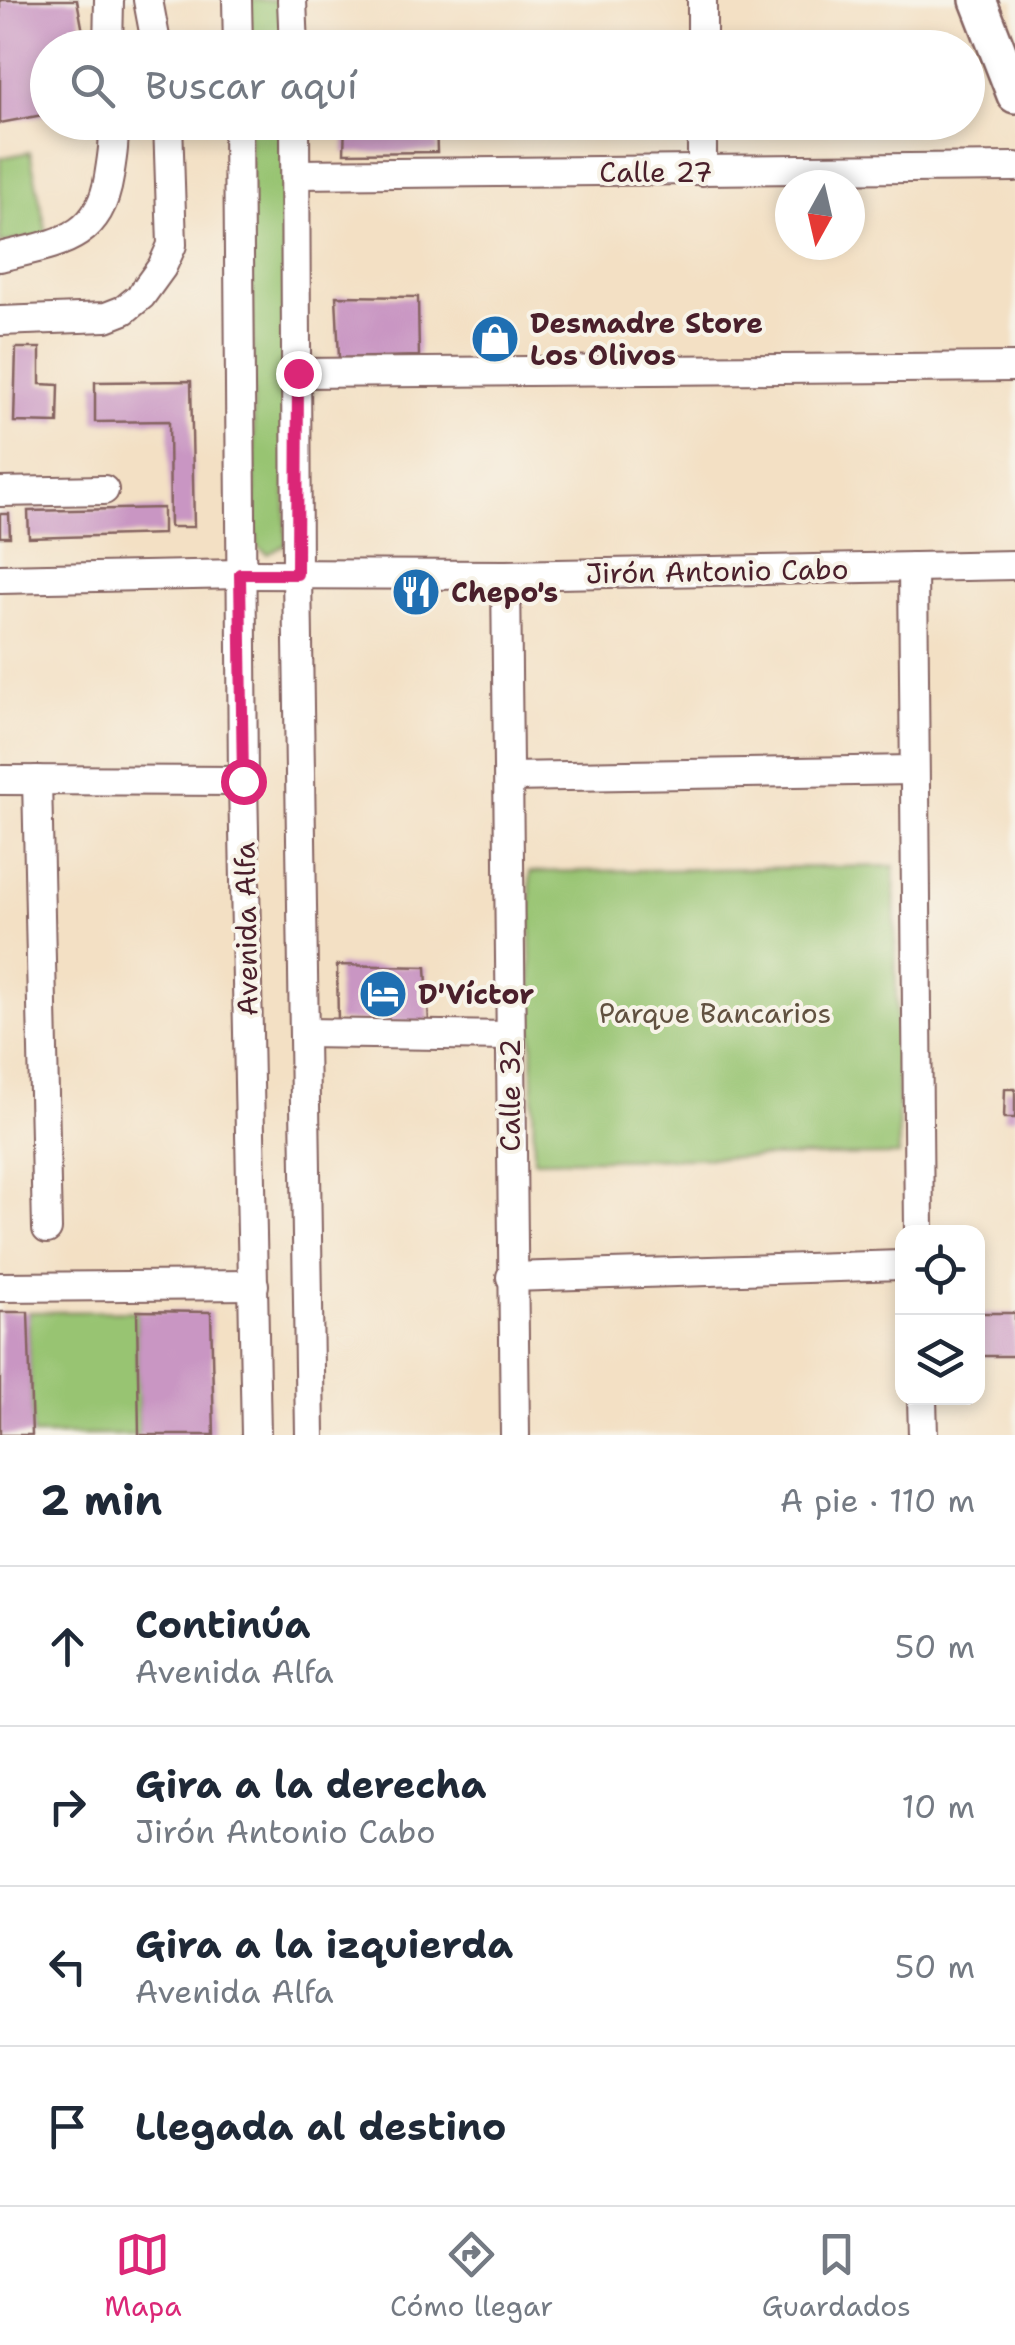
<!DOCTYPE html>
<html lang="es">
<meta charset="utf-8">
<style>
body{margin:0;font-family:"Shantell Sans",sans-serif;background:#f6f6f7;color:#1f2937}
.controls{position:absolute;right:30px;bottom:30px;display:grid;overflow:hidden;border-radius:20px;box-shadow:0 5px 15px #0003}
.controls button{width:90px;height:90px;display:grid;place-items:center;padding:0;border:0;border-bottom:2px solid #e0e1e3;background:#fff;color:#1f2937;font:50px sans-serif}
.compass{position:absolute;left:775px;top:170px;width:90px;height:90px;border-radius:50%;background:#fff;box-shadow:0 5px 15px #0003;rotate:188deg}
.stop{position:absolute;width:30px;height:30px;margin:-22px;border:8px solid #db2777;border-radius:50%;background:#fff}
.stop.end{background:#db2777;border-color:#fff;box-shadow:0 2px 10px #0008}
.list{margin:0;padding:0;list-style:none}
h2{display:flex;justify-content:space-between;align-items:center;height:130px;margin:0;padding:0 40px;font-size:42px}
h2 small{font-size:32px;font-weight:400;color:#747a83}
.list li{display:grid;grid-template-columns:65px 1fr auto;gap:30px;align-items:center;box-sizing:border-box;height:160px;padding:0 40px;border-top:2px solid #e0e1e3}
.list b{display:block;font-size:38px;white-space:nowrap}
.list p{margin:0;font-size:32px;white-space:nowrap;color:#747a83}
.list em{font-size:32px;font-style:normal;color:#747a83}
.icon{flex:none;width:55px;height:55px;fill:none;stroke:currentColor;stroke-width:2;stroke-linecap:round;stroke-linejoin:round}
.map{position:relative;flex:none;width:1015px;height:1435px;overflow:hidden}
.search{position:absolute;background:#fff;box-shadow:0 5px 15px #0003;left:30px;right:30px;top:30px;height:110px;display:flex;align-items:center;gap:25px;box-sizing:border-box;padding:0 35px;border-radius:55px;color:#747a83;font-size:38px}
.sheet{height:770px;background:#fff}
nav{display:flex;justify-content:space-around;align-items:center;box-sizing:border-box;height:140px;border-top:2px solid #e0e1e3;background:#fff;font-size:28px;color:#747a83}
nav a{display:grid;justify-items:center;gap:5px}
nav .on{color:#db2777}
.map>svg:first-child{display:block}
</style>
<div class="map">
<svg width="1015" height="1435" viewBox="0 0 1015 1435">
<rect width="100%" height="100%" fill="#f7f3e8"/>
<filter id="ink" filterUnits="userSpaceOnUse"><feTurbulence type="fractalNoise" baseFrequency=".01" numOctaves="2"/><feDisplacementMap in="SourceGraphic" scale="20" xChannelSelector="R" yChannelSelector="G"/><feConvolveMatrix kernelMatrix="1 2 1 2 8 2 1 2 1" color-interpolation-filters="sRGB"/></filter>
<filter id="wash" filterUnits="userSpaceOnUse"><feTurbulence type="fractalNoise" baseFrequency=".0048" numOctaves="4" result="noise"/><feDisplacementMap in="SourceGraphic" scale="40" xChannelSelector="R" yChannelSelector="G"/><feGaussianBlur stdDeviation="2.25" result="paint"/><feColorMatrix in="noise" values="0 0 0 0 0 0 0 0 0 0 0 0 0 0 0 0 0 1.4 0 .05"/><feComposite in="paint" operator="in"/></filter>
<g filter="url(#wash)">
<rect width="100%" height="100%" fill="#f3e0c4"/>
<g fill="#98c472" stroke="#71724e" stroke-width="2.5">
<path d="M 248,0 L 283,0 L 284,47 L 248,47 Z"/>
<path d="M 249,123 L 285,123 L 286,544 L 268,554 L 258,547 L 255,533 Z"/>
<path d="M 30,152 L 47,235 L 0,244 L 0,158 Z"/>
<path d="M 894,866 L 899,1155 L 534,1160 L 530,872 Z"/>
<path d="M 137,1311 L 139,1435 L 32,1435 L 28,1312 Z"/>
</g>
<g id="blocks">
<g fill="#c996c3">
<path d="M 0,0 L 77,0 L 86,48 L 48,48 L 48,114 L 0,123 Z"/>
<path d="M 345,122 L 436,122 L 437,152 L 344,153 Z"/>
<path d="M 336,296 L 418,297 L 419,356 L 339,358 Z"/>
<path d="M 16,348 L 40,348 L 40,384 L 59,385 L 58,423 L 14,422 Z"/>
<path d="M 191,381 L 194,527 L 170,527 L 169,421 L 95,422 L 95,382 Z"/>
<path d="M 163,508 L 163,534 L 29,538 L 28,511 Z"/>
<path d="M 0,514 L 9,514 L 10,537 L 0,537 Z"/>
<path d="M 337,965 L 426,967 L 429,1023 L 338,1021 Z"/>
<path d="M 1005,1089 L 1015,1089 L 1015,1118 L 1004,1118 Z"/>
<path d="M 137,1311 L 211,1312 L 214,1435 L 139,1435 Z"/>
<path d="M 0,1312 L 28,1312 L 32,1435 L 0,1435 Z"/>
<rect x="978" y="1313" width="37" height="43"/>
</g>
</g>
</g>
<g filter="url(#ink)">
<use href="#blocks" fill-opacity="0" stroke="#856361" stroke-width="2.5"/>
<g fill="none" stroke-linecap="round" stroke-linejoin="round">
<g stroke="#856361" stroke-width="32">
<g id="minor">
<path d="M 148,0 L 157,48"/>
<path d="M 237,0 L 238,48"/>
<path d="M 292,0 L 294,48"/>
<path d="M 702,0 L 702,48"/>
<path d="M 108,48 L 109,0"/>
<path d="M 238,122 L 243,781 L 256,1435"/>
<path d="M 295,122 L 297,574 L 310,1435"/>
<path d="M 702,122 L 702,171"/>
<path d="M 296,174 L 1015,167"/>
<path d="M 0,257 C 55,243 99,242 109,177 C 112,158 115,141 113,122"/>
<path d="M 0,321 L 106,317 L 124,310 L 141,296 L 162,267 L 172,245 L 168,122"/>
<path d="M 298,373 L 1015,367"/>
<path d="M 0,492 L 104,490"/>
<path d="M 913,567 L 919,1232"/>
<path d="M 506,575 L 515,1435"/>
<path d="M 0,579 L 240,574 L 506,575 L 1015,565"/>
<path d="M 509,777 L 913,770"/>
<path d="M 0,780 L 243,781"/>
<path d="M 37,780 L 47,1229"/>
<path d="M 304,1033 L 510,1036"/>
<path d="M 511,1277 L 902,1265"/>
<path d="M 0,1287 L 254,1285"/>
<path d="M 922,1398 L 923,1435"/>
</g>
</g>
<g stroke="#856361" stroke-width="40">
<path id="major" d="M 978,0 L 1015,95"/>
</g>
<use href="#minor" stroke="#fff" stroke-width="28"/>
<use href="#major" stroke="#fff" stroke-width="35"/>
</g>
</g>
<g fill="none" stroke-linecap="round" stroke-linejoin="round" filter="url(#ink)">
<path stroke="#db2777" stroke-width="12" d="M 243,781 L 240,574 L 297,574 L 298,373"/>
</g>
<defs>
<g id="shop-disc" transform="scale(2.5)"><circle r="9.5" fill="#1f6fb2" stroke="#f7f3e8"/><path d="M-5-2.5h2.3a2.7 3.5 0 0 1 5.4 0H5L5.5 6h-11ZM-1.5-2.5h3a1.5 2.3 0 0 0-3 0Z" fill="#fff"/></g>
<g id="restaurant-disc" transform="scale(2.5)"><circle r="9.5" fill="#1f6fb2" stroke="#f7f3e8"/><path d="M-5-6h1v4h1v-4h1v4h1v-4h1v5L-1.5 .5V6h-2V.5L-5-1ZM5-6V6H3V1.5H1.5Q1.5-4 5-6Z" fill="#fff"/></g>
<g id="hotel-disc" transform="scale(2.5)"><circle r="9.5" fill="#1f6fb2" stroke="#f7f3e8"/><path d="M-6-4.5h1.5V1H6V5H4.5V3h-9V5H-6ZM-4 0a1.8 1.8 0 1 1 3.6 0ZM.5 0V-2.5h3Q6-2.5 6 0Z" fill="#fff"/></g>
</defs>
<g fill-rule="evenodd">
<use href="#shop-disc" x="495" y="339"/>
<use href="#restaurant-disc" x="416" y="592"/>
<use href="#hotel-disc" x="383" y="994"/>
</g>
<g text-anchor="middle" stroke-width="8" stroke-linejoin="round" paint-order="stroke">
<g font-size="28" fill="#4a1f2b" stroke="#f7f3e8">
<text x="656" y="182">Calle 27</text>
<text transform="translate(717 571) rotate(-1)" y="10">Jirón Antonio Cabo</text>
<text transform="translate(246 929) rotate(-91)" y="10">Avenida Alfa</text>
<text transform="translate(510 1095) rotate(-90)" y="10">Calle 32</text>
</g>
<g font-size="28" font-weight="bold" fill="#4a1f2b" stroke="#f7f3e8" text-anchor="start">
<text x="530" y="333">Desmadre Store<tspan x="530" dy="32">Los Olivos</tspan></text>
<text x="451" y="602">Chepo's</text>
<text x="418" y="1004">D'Víctor</text>
</g>
<g font-size="28" fill="#615140" stroke="#f7f3e8">
<text x="715" y="1023">Parque Bancarios</text>
</g>
</g>
</svg>
<div class="controls">
<button><svg class="icon" aria-label="locate" viewBox="0 0 24 24"><circle cx="12" cy="12" r="6"/><path d="M12 2v4M12 18v4M2 12h4M18 12h4"/></svg></button>
<button><svg class="icon" aria-label="layers" viewBox="0 0 24 24"><path d="M12 4l9 5-9 5-9-5zM3 14l9 5 9-5"/></svg></button>
</div>
<svg class="compass" viewBox="-18 -18 36 36"><path d="M0-13l5 13h-10z" fill="#e53935"/><path d="M0 13l5-13h-10z" fill="#747a83"/></svg>
<div class="stop" style="left:243px;top:781px"></div>
<div class="stop end" style="left:298px;top:373px"></div>
<div class="search"><svg class="icon" aria-label="search" viewBox="0 0 24 24"><circle cx="10" cy="10" r="6"/><path d="M15 15l6 6"/></svg>Buscar aquí</div>
</div>
<section class="sheet">
<h2>2 min<small>A pie · 110 m</small></h2>
<ul class="list">
<li><svg class="icon" aria-label="ahead" viewBox="0 0 24 24"><path d="M12 20V5M6 11l6-6 6 6"/></svg><div><b>Continúa</b><p>Avenida Alfa</p></div><em>50 m</em></li>
<li><svg class="icon" aria-label="right" viewBox="0 0 24 24"><path d="M7 20v-9h11M14 6l5 5-5 5"/></svg><div><b>Gira a la derecha</b><p>Jirón Antonio Cabo</p></div><em>10 m</em></li>
<li><svg class="icon" aria-label="left" viewBox="0 0 24 24"><path d="M17 20v-9H6M10 6l-5 5 5 5"/></svg><div><b>Gira a la izquierda</b><p>Avenida Alfa</p></div><em>50 m</em></li>
<li><svg class="icon" aria-label="arrive" viewBox="0 0 24 24"><path d="M6 21V4h12l-3 4 3 4H6"/></svg><div><b>Llegada al destino</b></div></li>
</ul>
</section>
<nav>
<a class="on"><svg class="icon" aria-label="map" viewBox="0 0 24 24"><path d="M3 6l6-2 6 2 6-2v14l-6 2-6-2-6 2zM9 4v14M15 6v14"/></svg>Mapa</a>
<a><svg class="icon" aria-label="directions" viewBox="0 0 24 24"><path d="M12 3l9 9-9 9-9-9zM9 14v-3h6M13 9l2 2-2 2"/></svg>Cómo llegar</a>
<a><svg class="icon" aria-label="saved" viewBox="0 0 24 24"><path d="M7 4h10v16l-5-4-5 4z"/></svg>Guardados</a>
</nav>
